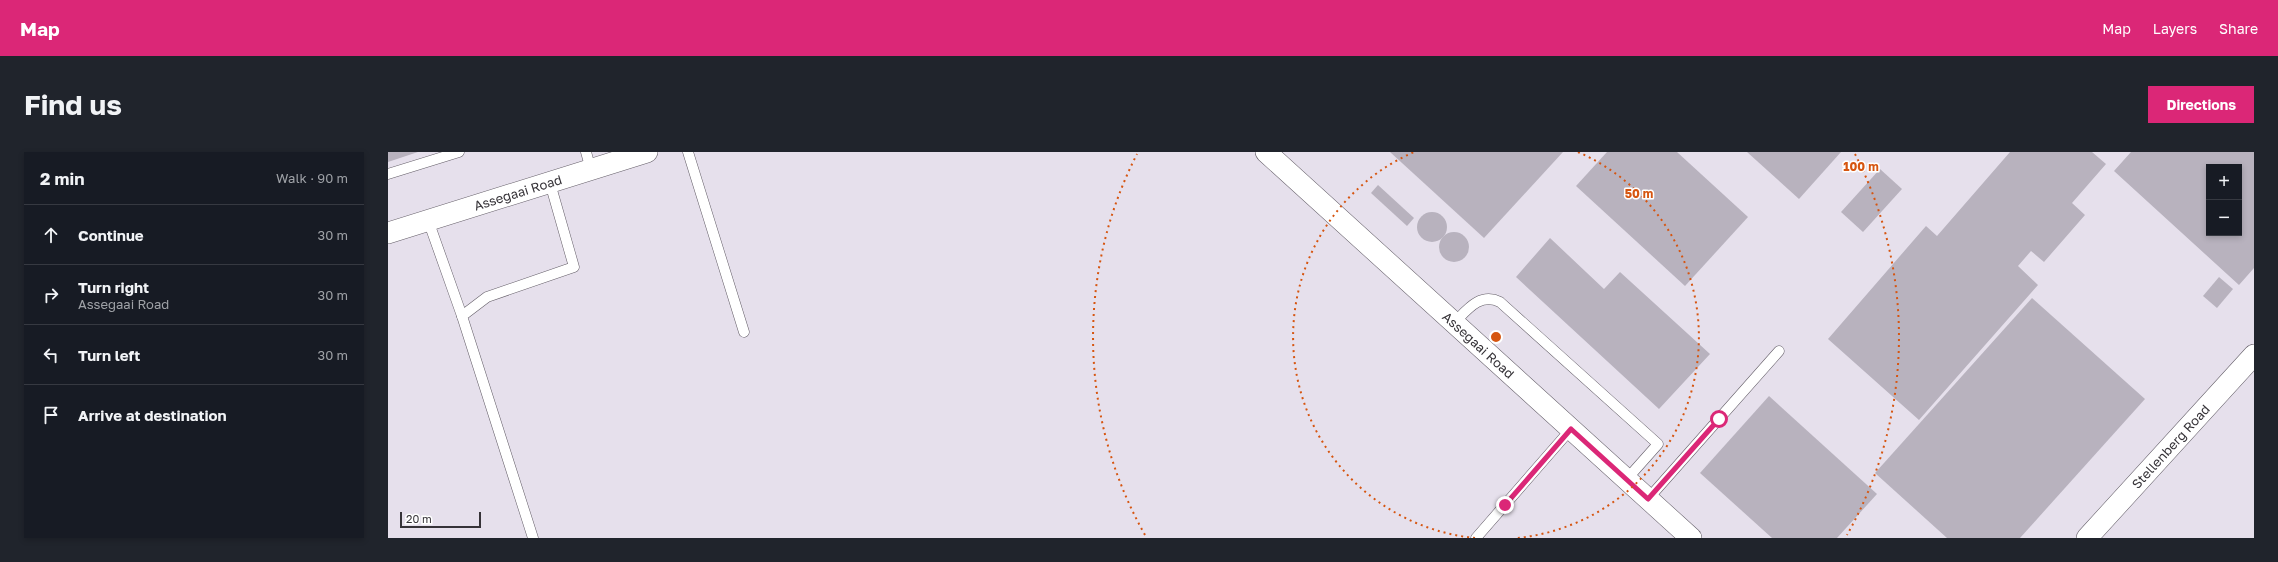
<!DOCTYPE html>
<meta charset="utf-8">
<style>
body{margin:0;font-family:"Golos Text",sans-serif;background:#20242c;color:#f1f3f6}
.controls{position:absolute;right:12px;top:12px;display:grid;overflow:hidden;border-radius:0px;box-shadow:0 2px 6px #0003}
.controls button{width:36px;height:36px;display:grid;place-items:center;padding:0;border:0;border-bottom:1px solid #363941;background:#171b24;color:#f1f3f6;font:20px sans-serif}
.scale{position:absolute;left:12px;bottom:10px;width:81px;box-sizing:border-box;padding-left:4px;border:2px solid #363338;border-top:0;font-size:11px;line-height:14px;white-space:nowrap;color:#363338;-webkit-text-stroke:3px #fff;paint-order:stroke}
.stop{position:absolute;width:12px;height:12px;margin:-9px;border:3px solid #db2777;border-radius:50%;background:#fff}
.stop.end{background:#db2777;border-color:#fff;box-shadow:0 1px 4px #0008}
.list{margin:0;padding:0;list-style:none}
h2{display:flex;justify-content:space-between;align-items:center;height:52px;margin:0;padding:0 16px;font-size:17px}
h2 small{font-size:13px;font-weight:400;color:#9ea1a6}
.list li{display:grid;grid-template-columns:26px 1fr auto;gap:12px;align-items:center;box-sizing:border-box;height:60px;padding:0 16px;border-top:1px solid #363941}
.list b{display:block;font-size:15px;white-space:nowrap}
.list p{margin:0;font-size:13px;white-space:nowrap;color:#9ea1a6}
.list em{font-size:13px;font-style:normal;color:#9ea1a6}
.icon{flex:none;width:22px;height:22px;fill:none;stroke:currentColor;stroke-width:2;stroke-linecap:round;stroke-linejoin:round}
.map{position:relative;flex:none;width:1866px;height:386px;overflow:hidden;border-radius:0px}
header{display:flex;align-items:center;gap:24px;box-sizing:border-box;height:56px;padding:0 20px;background:#db2777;color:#fff}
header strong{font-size:19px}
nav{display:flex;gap:22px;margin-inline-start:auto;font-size:14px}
.intro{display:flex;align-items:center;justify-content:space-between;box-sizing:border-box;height:96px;padding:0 24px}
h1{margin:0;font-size:28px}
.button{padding:10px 18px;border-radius:0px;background:#db2777;color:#fff;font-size:14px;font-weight:700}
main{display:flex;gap:24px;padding:0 24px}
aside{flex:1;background:#171b24;border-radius:0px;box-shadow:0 2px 6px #0003}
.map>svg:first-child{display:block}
</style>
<header>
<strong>Map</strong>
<nav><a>Map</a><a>Layers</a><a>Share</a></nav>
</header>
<div class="intro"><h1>Find us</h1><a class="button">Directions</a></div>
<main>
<aside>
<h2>2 min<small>Walk · 90 m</small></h2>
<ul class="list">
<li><svg class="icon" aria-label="ahead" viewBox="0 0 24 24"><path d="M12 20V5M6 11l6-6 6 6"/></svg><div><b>Continue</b></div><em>30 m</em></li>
<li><svg class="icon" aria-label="right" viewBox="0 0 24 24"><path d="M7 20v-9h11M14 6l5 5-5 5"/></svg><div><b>Turn right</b><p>Assegaai Road</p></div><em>30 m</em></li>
<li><svg class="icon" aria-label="left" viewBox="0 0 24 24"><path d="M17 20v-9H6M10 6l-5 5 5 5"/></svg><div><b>Turn left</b></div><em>30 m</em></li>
<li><svg class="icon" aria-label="arrive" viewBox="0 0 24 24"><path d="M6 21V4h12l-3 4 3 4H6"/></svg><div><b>Arrive at destination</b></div></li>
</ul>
</aside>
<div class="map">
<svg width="1866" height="386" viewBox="0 0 1866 386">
<rect width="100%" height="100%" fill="#e6e0ec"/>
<g fill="#b8b2be" fill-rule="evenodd">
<path d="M 0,0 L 30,0 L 0,10 Z"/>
<path d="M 1002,0 L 1175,0 L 1096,86 Z"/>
<path d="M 1219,0 L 1289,0 L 1360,65 L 1297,134 L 1188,34 Z"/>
<path d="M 1359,0 L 1453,0 L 1411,47 Z"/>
<path d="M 1622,0 L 1704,0 L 1718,12 L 1684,51 L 1697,63 L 1656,110 L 1643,99 L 1630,114 L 1650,133 L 1531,268 L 1440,187 L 1538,74 L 1549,84 Z"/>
<path d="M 1743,0 L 1866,0 L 1866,116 L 1851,133 L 1726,19 ZM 1821,15 L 1851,15 L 1851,81 L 1821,81 Z"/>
<path d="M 1492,17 L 1514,37 L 1475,80 L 1453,60 Z"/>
<path d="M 990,33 L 1026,66 L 1019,74 L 983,41 Z"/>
<circle cx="1044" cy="75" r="15"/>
<circle cx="1066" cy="95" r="15"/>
<path d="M 1162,86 L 1216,137 L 1232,120 L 1322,202 L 1271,257 L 1128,125 Z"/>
<path d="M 1831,125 L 1845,137 L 1829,156 L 1815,144 Z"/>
<path d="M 1644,146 L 1757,247 L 1632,386 L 1559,386 L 1487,321 Z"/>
<path d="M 1381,244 L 1489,342 L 1449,386 L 1384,386 L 1312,321 Z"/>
</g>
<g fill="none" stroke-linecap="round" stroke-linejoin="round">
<g stroke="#635d67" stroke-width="11">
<g id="service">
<path d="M 198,0 L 203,18"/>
<path d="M 300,0 L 356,180"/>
<path d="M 0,22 L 71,0"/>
<path d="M 40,68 L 74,164"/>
<path d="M 1066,171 C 1079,158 1092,140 1112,150 L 1270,292 L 1238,328"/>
<path d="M 1260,347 L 1391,199"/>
<path d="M 145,386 L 74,164 L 99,145 L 186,115 L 162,31"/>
<path d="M 1088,386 L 1183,277"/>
</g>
</g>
<g stroke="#635d67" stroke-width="22">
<g id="minor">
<path id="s1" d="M 878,0 L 1303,386"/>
<path id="s2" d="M 0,81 L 259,0"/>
<path id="s3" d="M 1699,386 L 1866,203"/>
</g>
</g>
<use href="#service" stroke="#fff" stroke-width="10"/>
<use href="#minor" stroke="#fff" stroke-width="21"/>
</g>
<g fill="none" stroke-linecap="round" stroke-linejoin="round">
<path stroke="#db2777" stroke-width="5" d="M 1117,353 L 1183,277 L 1260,347 L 1331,267"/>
</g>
<g fill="none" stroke="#d65510" stroke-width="2" stroke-dasharray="2 4">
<path d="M1087 386A202 202 0 0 1 1026 0M1190 0A202 202 0 0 1 1129 386"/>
<path d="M757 383A403 403 0 0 1 749 2M1467 2A403 403 0 0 1 1459 383"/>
</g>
<g text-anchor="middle" stroke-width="3" stroke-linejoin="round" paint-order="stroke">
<g font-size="13" fill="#363338" stroke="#fff">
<text dy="5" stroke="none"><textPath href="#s2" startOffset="136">Assegaai Road</textPath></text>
<text dy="5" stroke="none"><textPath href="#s1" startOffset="287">Assegaai Road</textPath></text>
<text dy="5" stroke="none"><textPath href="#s3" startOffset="124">Stellenberg Road</textPath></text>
</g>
</g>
<circle cx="1108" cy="185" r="6" fill="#d65510" stroke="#fff" stroke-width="2"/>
<g font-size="12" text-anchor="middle" font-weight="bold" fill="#d65510" stroke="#fff" stroke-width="3" stroke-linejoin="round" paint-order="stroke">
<text x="1473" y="19">100 m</text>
<text x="1251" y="46">50 m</text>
</g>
</svg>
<div class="controls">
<button>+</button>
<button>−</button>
</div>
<div class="scale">20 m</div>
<div class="stop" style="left:1331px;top:267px"></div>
<div class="stop end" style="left:1117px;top:353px"></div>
</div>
</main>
